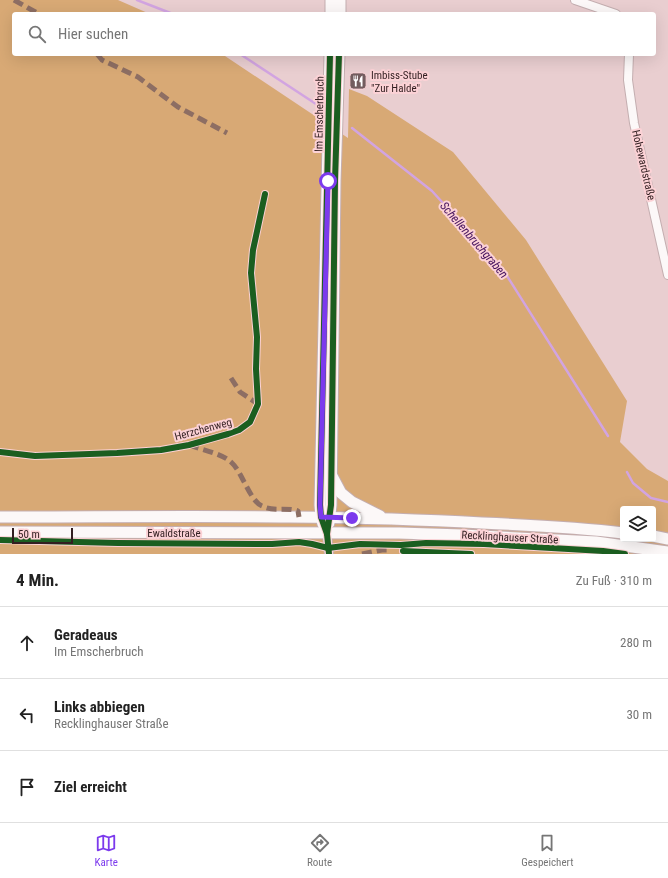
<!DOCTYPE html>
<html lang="de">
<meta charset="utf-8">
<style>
body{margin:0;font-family:"Roboto Condensed",sans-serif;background:#f2f2f2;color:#222}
.controls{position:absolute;right:12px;bottom:12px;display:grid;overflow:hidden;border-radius:4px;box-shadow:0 4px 16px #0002}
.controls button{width:36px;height:36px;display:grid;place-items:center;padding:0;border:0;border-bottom:1px solid #e0e0e0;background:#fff;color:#222;font:20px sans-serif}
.scale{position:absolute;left:12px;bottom:10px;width:61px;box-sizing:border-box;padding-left:4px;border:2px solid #321f21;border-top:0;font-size:11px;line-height:14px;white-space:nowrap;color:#321f21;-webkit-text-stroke:3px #fcd2d6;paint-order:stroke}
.stop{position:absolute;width:12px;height:12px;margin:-9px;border:3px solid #7c3aed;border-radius:50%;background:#fff}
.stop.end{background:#7c3aed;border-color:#fff;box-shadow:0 1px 4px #0008}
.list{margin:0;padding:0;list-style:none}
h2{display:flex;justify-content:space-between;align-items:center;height:52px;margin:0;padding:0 16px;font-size:17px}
h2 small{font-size:13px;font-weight:400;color:#767676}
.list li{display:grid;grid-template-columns:26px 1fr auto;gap:12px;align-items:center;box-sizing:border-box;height:72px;padding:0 16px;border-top:1px solid #e0e0e0}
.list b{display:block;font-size:15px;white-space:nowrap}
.list p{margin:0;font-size:13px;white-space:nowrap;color:#767676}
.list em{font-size:13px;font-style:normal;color:#767676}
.icon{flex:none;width:22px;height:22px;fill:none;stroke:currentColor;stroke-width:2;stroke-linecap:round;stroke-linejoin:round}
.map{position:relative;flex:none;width:668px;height:554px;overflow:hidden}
.search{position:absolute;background:#fff;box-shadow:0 4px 16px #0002;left:12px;right:12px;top:12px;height:44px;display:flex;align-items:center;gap:10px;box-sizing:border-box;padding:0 14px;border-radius:4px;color:#767676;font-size:15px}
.sheet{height:268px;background:#fff}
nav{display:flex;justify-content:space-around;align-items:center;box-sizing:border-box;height:56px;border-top:1px solid #e0e0e0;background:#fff;font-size:11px;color:#767676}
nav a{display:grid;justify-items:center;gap:2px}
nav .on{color:#7c3aed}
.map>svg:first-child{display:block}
</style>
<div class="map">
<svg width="668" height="554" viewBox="0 0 668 554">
<rect width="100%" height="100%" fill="#e9ced0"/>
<path fill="#d8a975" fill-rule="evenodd" d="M 0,0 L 118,0 L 150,14 L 14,14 L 14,54 L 222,54 L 348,138 L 349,89 L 367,96 L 453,152 L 526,240 L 627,401 L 620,442 L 647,469 L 668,481 L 668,554 L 0,554 ZM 623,509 L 653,509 L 653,539 L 623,539 Z"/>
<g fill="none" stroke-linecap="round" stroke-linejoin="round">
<g stroke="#d2a4e1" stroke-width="2.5">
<path d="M 137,0 L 173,14"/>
<path d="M 240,54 L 316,104"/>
<path d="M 352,128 L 432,191 L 502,268 L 608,436"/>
<path d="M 627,472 L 633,483 L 651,498 L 668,502"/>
</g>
<g stroke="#c4aeb0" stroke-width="10">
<g id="street">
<path d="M 575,0 L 616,14"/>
<path d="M 629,54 L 628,80 L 634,123 L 668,275"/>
<path d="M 327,534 L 329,554"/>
</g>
</g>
<g stroke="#c4aeb0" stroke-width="13">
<g id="secondary">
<path d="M 331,14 L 331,0"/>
<path d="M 340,14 L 340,0"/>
<path d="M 332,476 L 341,493 L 352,502 L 380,516"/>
<path d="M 0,517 C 161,517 322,514 482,523 C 529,525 576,527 623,533"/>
<path d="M 329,523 L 331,505 L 335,181 L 339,54"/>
<path d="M 323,524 L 321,517 L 320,505 L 330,54"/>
<path d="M 0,532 L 399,533 L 462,535 L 596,542 L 668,552"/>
<path d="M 653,536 L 668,539"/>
</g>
</g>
<use href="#street" stroke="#fcf8f8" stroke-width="8"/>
<use href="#secondary" stroke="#fcf8f8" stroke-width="11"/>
<g stroke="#8d6e63" stroke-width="5" stroke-dasharray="10 5" stroke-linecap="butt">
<path d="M 14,0 L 39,14"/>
<path d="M 97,54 L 102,60 L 138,77 L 178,107 L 227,133"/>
<path d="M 231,378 L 240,392 L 258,404"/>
<path d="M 189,445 C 202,450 222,453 232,463 C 242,472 250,501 262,506 C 273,512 287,507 298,511 L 299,517"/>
<path d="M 362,554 L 382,550 L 387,550"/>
</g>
<g stroke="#fcd2d6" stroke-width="8">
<g id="cycleway">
<path d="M 0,452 L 35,456 L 117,453 L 161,450 L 189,445 L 228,434 L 239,430 L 250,422 L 258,404 L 256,369 L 257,337 L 251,273 L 253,250 L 265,194"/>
<path d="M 327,534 L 321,517 L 320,505 L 330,54"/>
<path d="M 0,540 L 118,543 L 272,544 L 299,542 L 312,544 L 328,548 L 360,544 L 401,545 L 426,543 L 484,544 L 603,551 L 625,554"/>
<path d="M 403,551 L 471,554"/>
<path d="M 329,554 L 327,534 L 331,505 L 335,181 L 339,54"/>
</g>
</g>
<use href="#cycleway" stroke="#1b5e20" stroke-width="6"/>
</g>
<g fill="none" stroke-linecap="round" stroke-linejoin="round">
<path stroke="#7c3aed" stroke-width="5" d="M 328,181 L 320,505 L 321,517 L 352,518"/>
</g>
<defs>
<g id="restaurant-square" transform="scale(0.9)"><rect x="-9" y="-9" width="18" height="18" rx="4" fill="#725c5e" stroke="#fcd2d6"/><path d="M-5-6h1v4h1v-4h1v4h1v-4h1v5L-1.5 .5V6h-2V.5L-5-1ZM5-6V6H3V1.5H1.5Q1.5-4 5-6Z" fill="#fff"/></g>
</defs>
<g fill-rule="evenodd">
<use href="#restaurant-square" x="358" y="81"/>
</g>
<g text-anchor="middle" stroke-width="4" stroke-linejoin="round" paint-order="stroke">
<g font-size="11" fill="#321f21" stroke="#fcd2d6" text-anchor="start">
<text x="371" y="79">Imbiss-Stube<tspan x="371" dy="13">"Zur Halde"</tspan></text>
</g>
<g font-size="11" fill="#321f21" stroke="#fcd2d6">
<text transform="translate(319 114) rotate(-89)" y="4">Im Emscherbruch</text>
<text transform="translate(644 165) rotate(77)" y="4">Hohewardstraße</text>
<text transform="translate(203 429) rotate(-15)" y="4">Herzchenweg</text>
<text x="174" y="537">Ewaldstraße</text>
<text transform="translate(510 537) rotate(3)" y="4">Recklinghauser Straße</text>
</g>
<g font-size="12" font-style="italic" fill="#44115d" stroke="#fcd2d6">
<text transform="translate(474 240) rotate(49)" y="4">Schellenbruchgraben</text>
</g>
</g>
</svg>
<div class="controls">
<button><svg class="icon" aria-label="layers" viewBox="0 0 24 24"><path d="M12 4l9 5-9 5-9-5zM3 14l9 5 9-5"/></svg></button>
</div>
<div class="scale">50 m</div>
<div class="stop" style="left:328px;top:181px"></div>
<div class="stop end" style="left:352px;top:518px"></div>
<div class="search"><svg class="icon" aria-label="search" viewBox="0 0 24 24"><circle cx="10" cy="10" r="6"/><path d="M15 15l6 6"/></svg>Hier suchen</div>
</div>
<section class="sheet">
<h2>4 Min.<small>Zu Fuß · 310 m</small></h2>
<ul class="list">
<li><svg class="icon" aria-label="ahead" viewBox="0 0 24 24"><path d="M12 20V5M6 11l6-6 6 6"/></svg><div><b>Geradeaus</b><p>Im Emscherbruch</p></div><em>280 m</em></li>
<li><svg class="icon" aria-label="left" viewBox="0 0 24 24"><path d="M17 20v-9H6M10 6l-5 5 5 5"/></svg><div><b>Links abbiegen</b><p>Recklinghauser Straße</p></div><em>30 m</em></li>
<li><svg class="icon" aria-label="arrive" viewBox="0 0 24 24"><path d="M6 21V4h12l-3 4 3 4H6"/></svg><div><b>Ziel erreicht</b></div></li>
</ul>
</section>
<nav>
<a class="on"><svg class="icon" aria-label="map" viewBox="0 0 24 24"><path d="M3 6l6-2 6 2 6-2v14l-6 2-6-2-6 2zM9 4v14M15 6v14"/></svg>Karte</a>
<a><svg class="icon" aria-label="directions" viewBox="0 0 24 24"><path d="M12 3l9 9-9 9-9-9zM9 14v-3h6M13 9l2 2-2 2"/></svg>Route</a>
<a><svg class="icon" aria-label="saved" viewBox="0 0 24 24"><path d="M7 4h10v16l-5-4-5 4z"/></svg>Gespeichert</a>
</nav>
